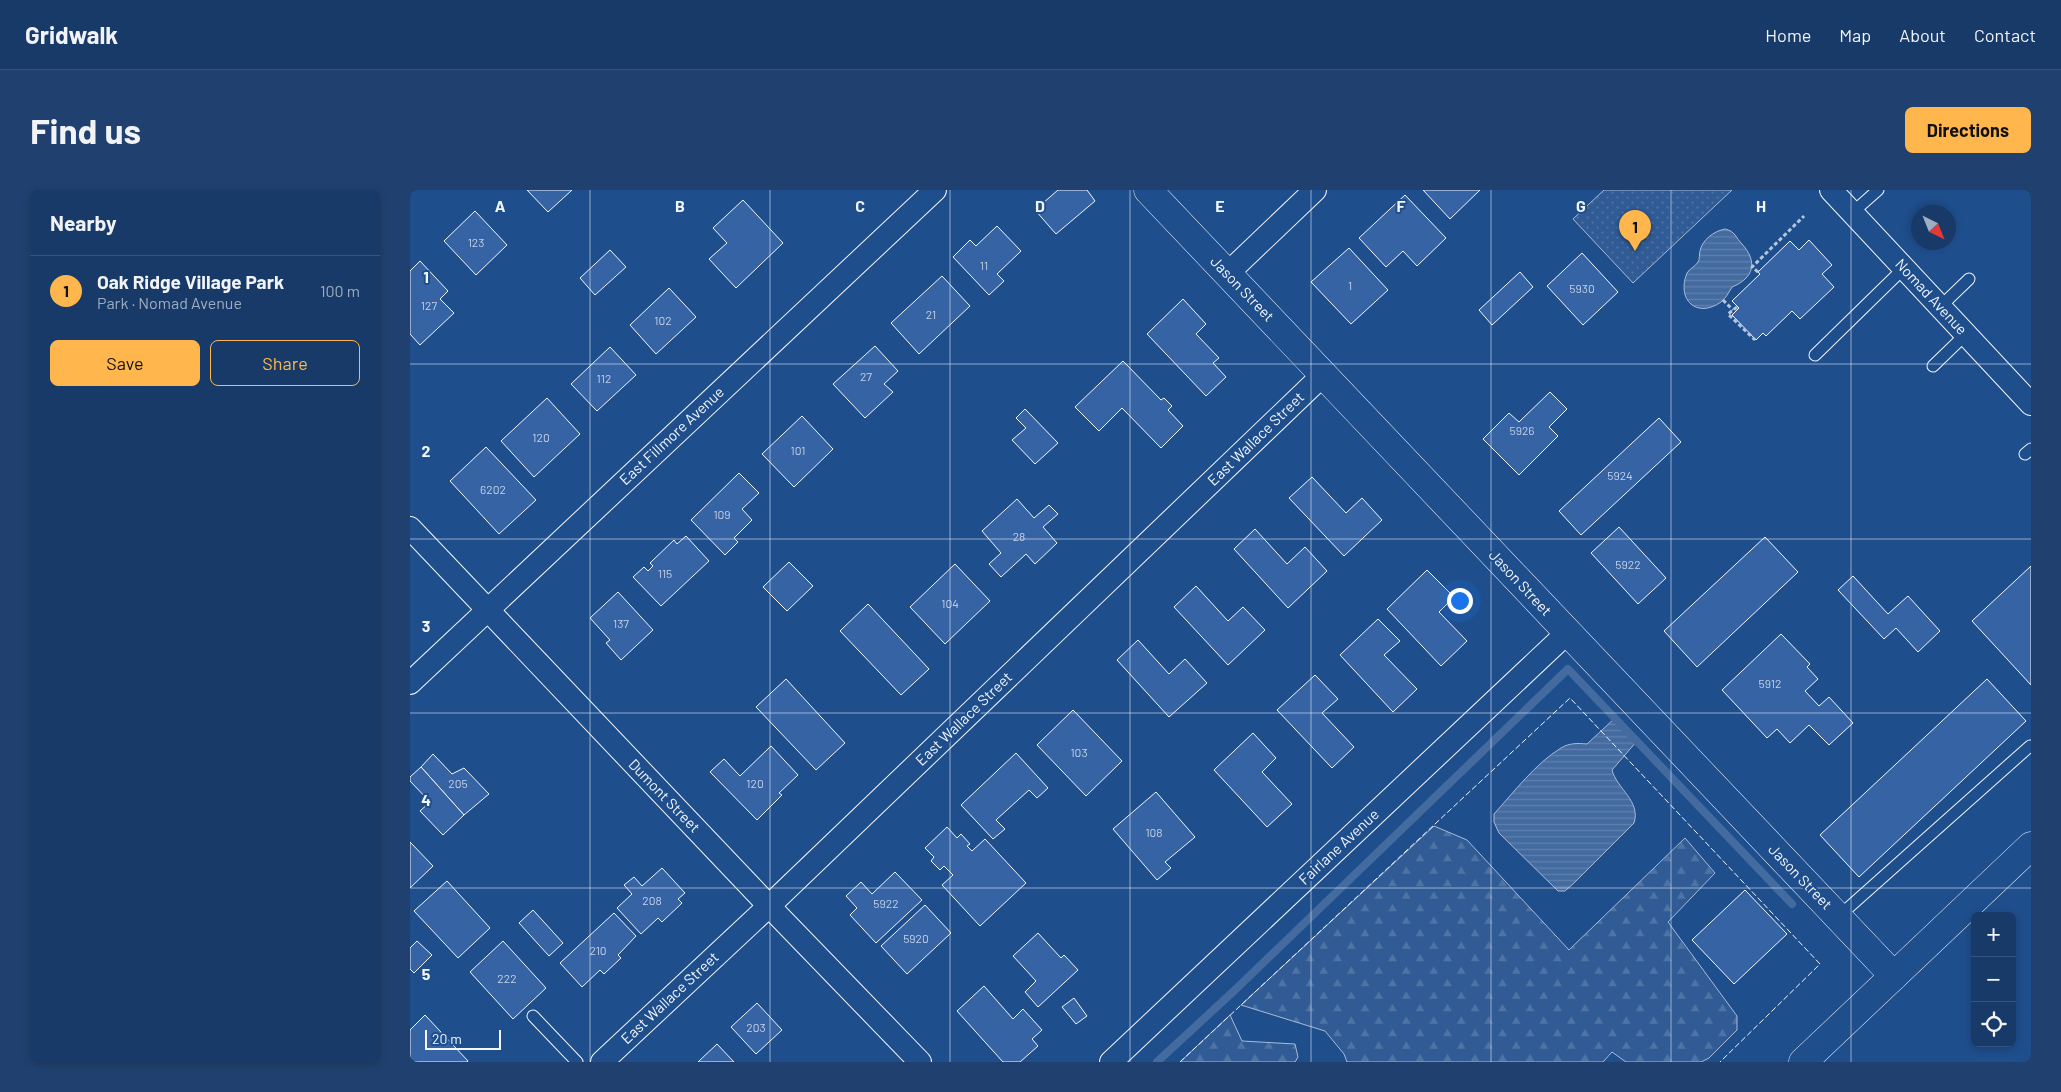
<!DOCTYPE html>
<meta charset="utf-8">
<style>
body{margin:0;font-family:Barlow,sans-serif;background:#20416f;color:#f1f3f6}
.controls{position:absolute;right:15px;bottom:15px;display:grid;overflow:hidden;border-radius:8px;box-shadow:0 2px 8px #0003}
.controls button{width:45px;height:45px;display:grid;place-items:center;padding:0;border:0;border-bottom:1px solid #36547d;background:#173a69;color:#f1f3f6;font:25px sans-serif}
.compass{position:absolute;left:1501px;top:15px;width:45px;height:45px;border-radius:50%;background:#173a69;box-shadow:0 2px 8px #0003;rotate:137deg}
.scale{position:absolute;left:15px;bottom:12px;width:76px;box-sizing:border-box;padding-left:5px;border:2px solid #f2f6ff;border-top:0;font-size:14px;line-height:18px;white-space:nowrap;color:#f2f6ff;-webkit-text-stroke:4px #1f4e8c;paint-order:stroke}
.you{position:absolute;left:1049px;top:410px;width:18px;height:18px;margin:-12px;border:4px solid #fff;border-radius:50%;background:#1a73e8;box-shadow:0 0 0 8px #1a73e833}
.badge{display:grid;place-items:center;width:32px;height:32px;border-radius:50%;background:#ffb74d;color:#111;font-size:16px;font-weight:700}
.pin{position:absolute;translate:-50% -41px;filter:drop-shadow(0 1px 2px #0008)}
.pin::after{content:'';position:absolute;top:26px;width:18px;height:15px;background:inherit;clip-path:polygon(0 0,100% 0,50% 100%)}
.list{margin:0;padding:0;list-style:none}
h2{display:flex;justify-content:space-between;align-items:center;height:65px;margin:0;padding:0 20px;font-size:21px}
h2 small{font-size:16px;font-weight:400;color:#9eadc0}
.list li{display:grid;grid-template-columns:32px 1fr auto;gap:15px;align-items:center;box-sizing:border-box;height:70px;padding:0 20px;border-top:1px solid #36547d}
.list b{display:block;font-size:19px;white-space:nowrap}
.list p{margin:0;font-size:16px;white-space:nowrap;color:#9eadc0}
.list em{font-size:16px;font-style:normal;color:#9eadc0}
.actions{display:flex;gap:10px;padding:15px 20px}
.actions a{flex:1;padding:11px 0;border:1px solid #ffb74d;border-radius:8px;text-align:center;font-size:18px;color:#ffb74d}
.actions .main{background:#ffb74d;color:#111}
.icon{flex:none;width:28px;height:28px;fill:none;stroke:currentColor;stroke-width:2;stroke-linecap:round;stroke-linejoin:round}
.map{position:relative;flex:none;width:1621px;height:872px;overflow:hidden;border-radius:8px}
header{display:flex;align-items:center;gap:30px;box-sizing:border-box;height:70px;padding:0 25px;background:#173a69;border-bottom:1px solid #36547d}
header strong{font-size:24px}
nav{display:flex;gap:28px;margin-inline-start:auto;font-size:18px}
.intro{display:flex;align-items:center;justify-content:space-between;box-sizing:border-box;height:120px;padding:0 30px}
h1{margin:0;font-size:35px}
.button{padding:12px 22px;border-radius:8px;background:#ffb74d;color:#111;font-size:18px;font-weight:700}
main{display:flex;gap:30px;padding:0 30px}
aside{flex:1;background:#173a69;border-radius:8px;box-shadow:0 2px 8px #0003}
.map>svg:first-child{display:block}
</style>
<header>
<strong>Gridwalk</strong>
<nav><a>Home</a><a>Map</a><a>About</a><a>Contact</a></nav>
</header>
<div class="intro"><h1>Find us</h1><a class="button">Directions</a></div>
<main>
<aside>
<h2>Nearby<small></small></h2>
<ul class="list">
<li><span class="badge">1</span><div><b>Oak Ridge Village Park</b><p>Park · Nomad Avenue</p></div><em>100 m</em></li>
</ul>
<div class="actions"><a class="main">Save</a><a>Share</a></div>
</aside>
<div class="map">
<svg width="1621" height="872" viewBox="0 0 1621 872">
<defs>
<pattern id="forest-firs" width="22" height="20" patternUnits="userSpaceOnUse" patternTransform="scale(1.25)"><rect width="22" height="20" fill="#305b95"/><path d="M5 1l3.5 6h-7zM16 11l3.5 6h-7z" fill="#4e73a5"/></pattern>
<pattern id="park-dots" width="8" height="8" patternUnits="userSpaceOnUse" patternTransform="scale(1.25)"><rect width="8" height="8" fill="#305b95"/><path d="M2 2h.1M6 6h.1" fill="none" stroke="#4e73a5" stroke-width="1.8" stroke-linecap="round"/></pattern>
<pattern id="water-rules" width="6" height="5" patternUnits="userSpaceOnUse" patternTransform="scale(1.25)"><rect width="6" height="5" fill="#446ba0"/><path d="M0 2.5h6" fill="none" stroke="#5f81ae"/></pattern>
</defs>
<rect width="100%" height="100%" fill="#1f4e8c"/>
<g fill="url(#forest-firs)" stroke="#a8bbd7">
<path d="M 1024,636 L 1057,650 L 1159,760 L 1275,648 L 1305,683 L 1258,732 L 1327,826 L 1327,840 L 1299,868 L 1291,872 L 1216,872 L 1202,862 L 1193,872 L 937,872 L 934,864 L 915,841 L 831,815 Z"/>
<path d="M 820,825 L 832,851 L 885,854 L 888,867 L 885,872 L 770,872 Z"/>
</g>
<path fill="url(#park-dots)" stroke="#a8bbd7" d="M 1194,0 L 1322,0 L 1223,93 L 1163,29 Z"/>
<g fill="url(#water-rules)" stroke="#a8bbd7">
<path d="M 1315,39 C 1325,41 1326,48 1332,54 C 1348,72 1344,88 1322,97 C 1319,102 1316,108 1311,112 C 1287,129 1266,110 1277,83 C 1280,78 1285,77 1288,72 C 1290,69 1289,65 1290,61 C 1292,50 1304,41 1315,39 Z"/>
<path d="M 1205,528 L 1227,551 L 1202,580 C 1207,599 1231,611 1224,633 L 1164,693 L 1155,701 L 1148,701 L 1089,643 L 1084,632 L 1084,624 C 1103,603 1126,573 1151,558 C 1159,553 1168,553 1177,554 Z"/>
</g>
<g fill="none" stroke-linecap="round" stroke-linejoin="round">
<path stroke="#446ba0" stroke-width="8" d="M 747,872 L 826,799 L 1158,479 L 1382,714"/>
</g>
<g fill="#3563a3" stroke="#f2f6ff">
<path d="M 117,0 L 162,0 L 138,22 Z"/>
<path d="M 648,0 L 677,0 L 685,11 L 646,44 L 625,20 Z"/>
<path d="M 1013,0 L 1070,0 L 1040,29 Z"/>
<path d="M 995,5 L 1036,48 L 1007,76 L 993,61 L 976,77 L 949,48 Z"/>
<path d="M 333,10 L 373,53 L 326,98 L 299,69 L 317,53 L 303,38 Z"/>
<path d="M 65,21 L 97,55 L 66,85 L 34,51 Z"/>
<path d="M 587,36 L 611,61 L 587,84 L 594,91 L 579,105 L 543,67 L 560,50 L 566,56 Z"/>
<path d="M 1399,50 L 1422,75 L 1412,84 L 1424,97 L 1390,129 L 1382,121 L 1356,146 L 1353,143 L 1346,150 L 1322,125 L 1329,118 L 1322,111 L 1350,84 L 1348,82 L 1380,51 L 1389,60 Z"/>
<path d="M 939,58 L 978,100 L 941,134 L 901,92 Z"/>
<path d="M 200,60 L 216,77 L 185,105 L 170,88 Z"/>
<path d="M 1172,63 L 1208,102 L 1173,135 L 1137,96 Z"/>
<path d="M 10,71 L 38,101 L 30,109 L 44,123 L 10,155 L 0,144 L 0,81 Z"/>
<path d="M 1110,82 L 1123,97 L 1082,135 L 1069,120 Z"/>
<path d="M 532,86 L 560,116 L 509,164 L 481,133 Z"/>
<path d="M 259,98 L 286,127 L 246,164 L 220,135 Z"/>
<path d="M 773,109 L 796,134 L 786,144 L 809,168 L 803,173 L 816,187 L 796,206 L 737,144 Z"/>
<path d="M 465,156 L 488,181 L 474,194 L 483,202 L 455,228 L 423,194 Z"/>
<path d="M 200,157 L 226,185 L 187,221 L 161,194 Z"/>
<path d="M 713,171 L 751,210 L 754,208 L 762,216 L 758,220 L 773,236 L 751,258 L 712,218 L 689,241 L 665,217 Z"/>
<path d="M 1140,202 L 1157,219 L 1139,237 L 1148,246 L 1109,285 L 1073,249 L 1099,223 L 1109,232 Z"/>
<path d="M 137,208 L 170,244 L 124,287 L 91,251 Z"/>
<path d="M 615,219 L 648,253 L 625,274 L 602,250 L 616,238 L 606,228 Z"/>
<path d="M 392,226 L 423,259 L 384,297 L 352,264 Z"/>
<path d="M 1249,228 L 1271,252 L 1171,345 L 1149,321 Z"/>
<path d="M 76,257 L 126,310 L 89,344 L 40,291 Z"/>
<path d="M 329,283 L 349,303 L 332,319 L 342,330 L 324,348 L 328,352 L 315,365 L 281,330 Z"/>
<path d="M 902,287 L 936,323 L 952,308 L 972,330 L 934,366 L 879,308 Z"/>
<path d="M 607,309 L 624,328 L 639,315 L 648,324 L 633,337 L 647,353 L 625,374 L 616,364 L 591,387 L 579,374 L 591,363 L 572,341 Z"/>
<path d="M 1209,337 L 1256,388 L 1228,414 L 1181,363 Z"/>
<path d="M 845,339 L 877,374 L 895,357 L 917,381 L 878,418 L 824,359 Z"/>
<path d="M 276,346 L 299,371 L 251,416 L 223,387 L 234,377 L 238,381 L 243,376 L 240,373 L 264,350 L 267,354 Z"/>
<path d="M 1355,347 L 1388,382 L 1287,477 L 1254,441 Z"/>
<path d="M 379,372 L 403,396 L 377,421 L 353,397 Z"/>
<path d="M 545,374 L 580,411 L 535,454 L 500,417 Z"/>
<path d="M 1621,376 L 1621,495 L 1562,431 Z"/>
<path d="M 1017,380 L 1044,407 L 1029,422 L 1057,451 L 1031,476 L 977,419 Z"/>
<path d="M 1443,386 L 1478,424 L 1498,406 L 1530,441 L 1508,462 L 1486,438 L 1474,449 L 1428,400 Z"/>
<path d="M 786,396 L 818,431 L 833,417 L 855,440 L 818,475 L 764,417 Z"/>
<path d="M 208,402 L 243,440 L 211,470 L 196,453 L 200,450 L 180,428 Z"/>
<path d="M 458,414 L 519,479 L 491,505 L 430,441 Z"/>
<path d="M 968,429 L 990,451 L 974,465 L 1007,499 L 983,522 L 930,465 Z"/>
<path d="M 1371,444 L 1400,474 L 1397,477 L 1408,489 L 1395,501 L 1409,516 L 1419,507 L 1443,533 L 1419,555 L 1399,535 L 1380,553 L 1367,539 L 1357,548 L 1312,500 Z"/>
<path d="M 728,450 L 759,484 L 775,469 L 797,493 L 759,527 L 707,470 Z"/>
<path d="M 905,485 L 928,509 L 912,523 L 944,557 L 922,578 L 867,520 Z"/>
<path d="M 376,489 L 435,553 L 406,580 L 346,517 Z"/>
<path d="M 1577,489 L 1616,531 L 1449,687 L 1410,645 Z"/>
<path d="M 663,520 L 712,571 L 676,606 L 627,555 Z"/>
<path d="M 843,543 L 866,568 L 852,582 L 882,614 L 857,637 L 804,580 Z"/>
<path d="M 361,556 L 388,585 L 369,603 L 372,605 L 347,630 L 300,582 L 314,569 L 330,586 Z"/>
<path d="M 606,563 L 638,598 L 627,608 L 619,600 L 586,630 L 595,639 L 583,649 L 551,615 Z"/>
<path d="M 23,564 L 42,584 L 54,578 L 79,604 L 54,625 L 11,577 Z"/>
<path d="M 11,577 L 54,625 L 33,645 L 10,621 L 20,612 L 0,591 L 0,587 Z"/>
<path d="M 746,602 L 785,647 L 755,672 L 761,678 L 747,690 L 703,639 Z"/>
<path d="M 537,637 L 547,648 L 551,644 L 560,654 L 557,656 L 562,661 L 575,649 L 616,693 L 570,736 L 532,695 L 543,685 L 534,676 L 530,680 L 521,671 L 524,667 L 515,658 Z"/>
<path d="M 0,652 L 23,676 L 0,698 Z"/>
<path d="M 252,678 L 275,703 L 268,709 L 272,713 L 252,732 L 248,728 L 231,744 L 207,718 L 222,704 L 214,695 L 224,687 L 232,696 Z"/>
<path d="M 485,682 L 512,710 L 466,753 L 440,725 L 447,718 L 436,706 L 451,692 L 462,704 Z"/>
<path d="M 37,691 L 80,738 L 48,768 L 4,721 Z"/>
<path d="M 1335,700 L 1377,744 L 1324,794 L 1282,750 Z"/>
<path d="M 515,715 L 541,743 L 497,784 L 471,756 Z"/>
<path d="M 123,720 L 153,753 L 139,766 L 109,733 Z"/>
<path d="M 204,723 L 226,746 L 208,765 L 211,768 L 194,784 L 190,780 L 172,797 L 150,773 Z"/>
<path d="M 628,743 L 651,768 L 654,765 L 668,780 L 628,817 L 615,802 L 626,791 L 603,766 Z"/>
<path d="M 7,751 L 22,765 L 4,783 L 0,779 L 0,758 Z"/>
<path d="M 93,751 L 136,798 L 103,829 L 60,782 Z"/>
<path d="M 574,796 L 603,829 L 613,819 L 632,840 L 622,849 L 628,856 L 610,872 L 593,872 L 547,821 Z"/>
<path d="M 664,808 L 677,826 L 666,834 L 652,817 Z"/>
<path d="M 347,813 L 372,840 L 346,864 L 321,837 Z"/>
<path d="M 15,825 L 58,871 L 57,872 L 0,872 L 0,840 Z"/>
<path d="M 307,854 L 324,872 L 288,872 Z"/>
</g>
<g fill="none" stroke-linecap="round" stroke-linejoin="round">
<g stroke="#f2f6ff" stroke-width="13">
<g id="service">
<path d="M 1442,23 L 1468,0"/>
<path d="M 1530,117 L 1559,89"/>
<path d="M 1405,165 L 1494,78"/>
<path d="M 1523,176 L 1556,144"/>
<path d="M 1615,264 L 1621,259"/>
<path d="M 1428,727 L 1620,556 L 1621,557"/>
<path d="M 123,826 L 167,872"/>
</g>
</g>
<g stroke="#f2f6ff" stroke-width="24">
<g id="minor">
<path d="M 1421,0 L 1621,214"/>
<path d="M 818,83 L 905,0"/>
<path d="M 0,338 L 359,716 L 510,872"/>
<path d="M 0,493 L 525,0"/>
<path d="M 192,872 L 359,716 L 914,184"/>
<path d="M 701,872 L 1157,443"/>
</g>
</g>
<g stroke="#f2f6ff" stroke-width="29">
<path id="tertiary" d="M 738,0 L 1484,786"/>
</g>
<g stroke="#f2f6ff" stroke-width="29">
<path id="secondary" d="M 1393,872 L 1621,656"/>
</g>
<g stroke="#b3c4dc" stroke-width="3" stroke-dasharray="4 2.5" stroke-linecap="butt">
<path d="M 1348,82 L 1342,77 L 1394,26"/>
<path d="M 1313,110 L 1323,120"/>
<path d="M 1327,117 L 1318,124 L 1345,150"/>
</g>
<use href="#service" stroke="#1f4e8c" stroke-width="11"/>
<use href="#minor" stroke="#1f4e8c" stroke-width="22"/>
<use href="#tertiary" stroke="#1f4e8c" stroke-width="28"/>
<use href="#secondary" stroke="#1f4e8c" stroke-width="28"/>
<path stroke="#f2f6ff" stroke-width="1" stroke-dasharray="6 2.5" stroke-linecap="butt" d="M 770,872 L 1160,508 L 1410,774 L 1310,872"/>
</g>
<path fill="none" stroke="#f2f6ff" stroke-width="1" stroke-opacity="0.55" d="M 180,0 L 180,872M 360,0 L 360,872M 540,0 L 540,872M 720,0 L 720,872M 901,0 L 901,872M 1081,0 L 1081,872M 1261,0 L 1261,872M 1441,0 L 1441,872M 0,174 L 1621,174M 0,349 L 1621,349M 0,523 L 1621,523M 0,698 L 1621,698"/>
<g text-anchor="middle" stroke-width="4" stroke-linejoin="round" paint-order="stroke">
<g font-size="12" fill="#c3d1e8">
<text x="66" y="57">123</text>
<text x="574" y="80">11</text>
<text x="940" y="100">1</text>
<text x="1172" y="103">5930</text>
<text x="19" y="120">127</text>
<text x="521" y="129">21</text>
<text x="253" y="135">102</text>
<text x="456" y="191">27</text>
<text x="194" y="193">112</text>
<text x="1112" y="245">5926</text>
<text x="131" y="252">120</text>
<text x="388" y="265">101</text>
<text x="1210" y="290">5924</text>
<text x="83" y="304">6202</text>
<text x="312" y="329">109</text>
<text x="609" y="351">28</text>
<text x="1218" y="379">5922</text>
<text x="255" y="388">115</text>
<text x="540" y="418">104</text>
<text x="211" y="438">137</text>
<text x="1360" y="498">5912</text>
<text x="669" y="567">103</text>
<text x="48" y="598">205</text>
<text x="345" y="598">120</text>
<text x="744" y="647">108</text>
<text x="242" y="715">208</text>
<text x="476" y="718">5922</text>
<text x="506" y="753">5920</text>
<text x="188" y="765">210</text>
<text x="97" y="793">222</text>
<text x="346" y="842">203</text>
</g>
<g font-size="15" fill="#f2f6ff" stroke="#1f4e8c">
<text transform="translate(832 99) rotate(46)" y="5">Jason Street</text>
<text transform="translate(1521 107) rotate(47)" y="5">Nomad Avenue</text>
<text transform="translate(262 246) rotate(-43)" y="5">East Fillmore Avenue</text>
<text transform="translate(846 249) rotate(-44)" y="5">East Wallace Street</text>
<text transform="translate(1110 393) rotate(47)" y="5">Jason Street</text>
<text transform="translate(554 529) rotate(-44)" y="5">East Wallace Street</text>
<text transform="translate(254 606) rotate(46)" y="5">Dumont Street</text>
<text transform="translate(929 657) rotate(-43)" y="5">Fairlane Avenue</text>
<text transform="translate(1390 687) rotate(46)" y="5">Jason Street</text>
<text transform="translate(260 808) rotate(-43)" y="5">East Wallace Street</text>
</g>
</g>
<g font-size="16" text-anchor="middle" font-weight="bold" fill="#f2f6ff" stroke="#1f4e8c" stroke-width="4" stroke-linejoin="round" paint-order="stroke">
<text x="90" y="22">A</text>
<text x="270" y="22">B</text>
<text x="450" y="22">C</text>
<text x="630" y="22">D</text>
<text x="810" y="22">E</text>
<text x="991" y="22">F</text>
<text x="1171" y="22">G</text>
<text x="1351" y="22">H</text>
<text x="16" y="93">1</text>
<text x="16" y="267">2</text>
<text x="16" y="442">3</text>
<text x="16" y="616">4</text>
<text x="16" y="790">5</text>
</g>
</svg>
<div class="controls">
<button>+</button>
<button>−</button>
<button><svg class="icon" aria-label="locate" viewBox="0 0 24 24"><circle cx="12" cy="12" r="6"/><path d="M12 2v4M12 18v4M2 12h4M18 12h4"/></svg></button>
</div>
<svg class="compass" viewBox="-18 -18 36 36"><path d="M0-13l5 13h-10z" fill="#e53935"/><path d="M0 13l5-13h-10z" fill="#9eadc0"/></svg>
<div class="scale">20 m</div>
<div class="you"></div>
<div class="pin badge" style="left:1225px;top:61px">1</div>
</div>
</main>
